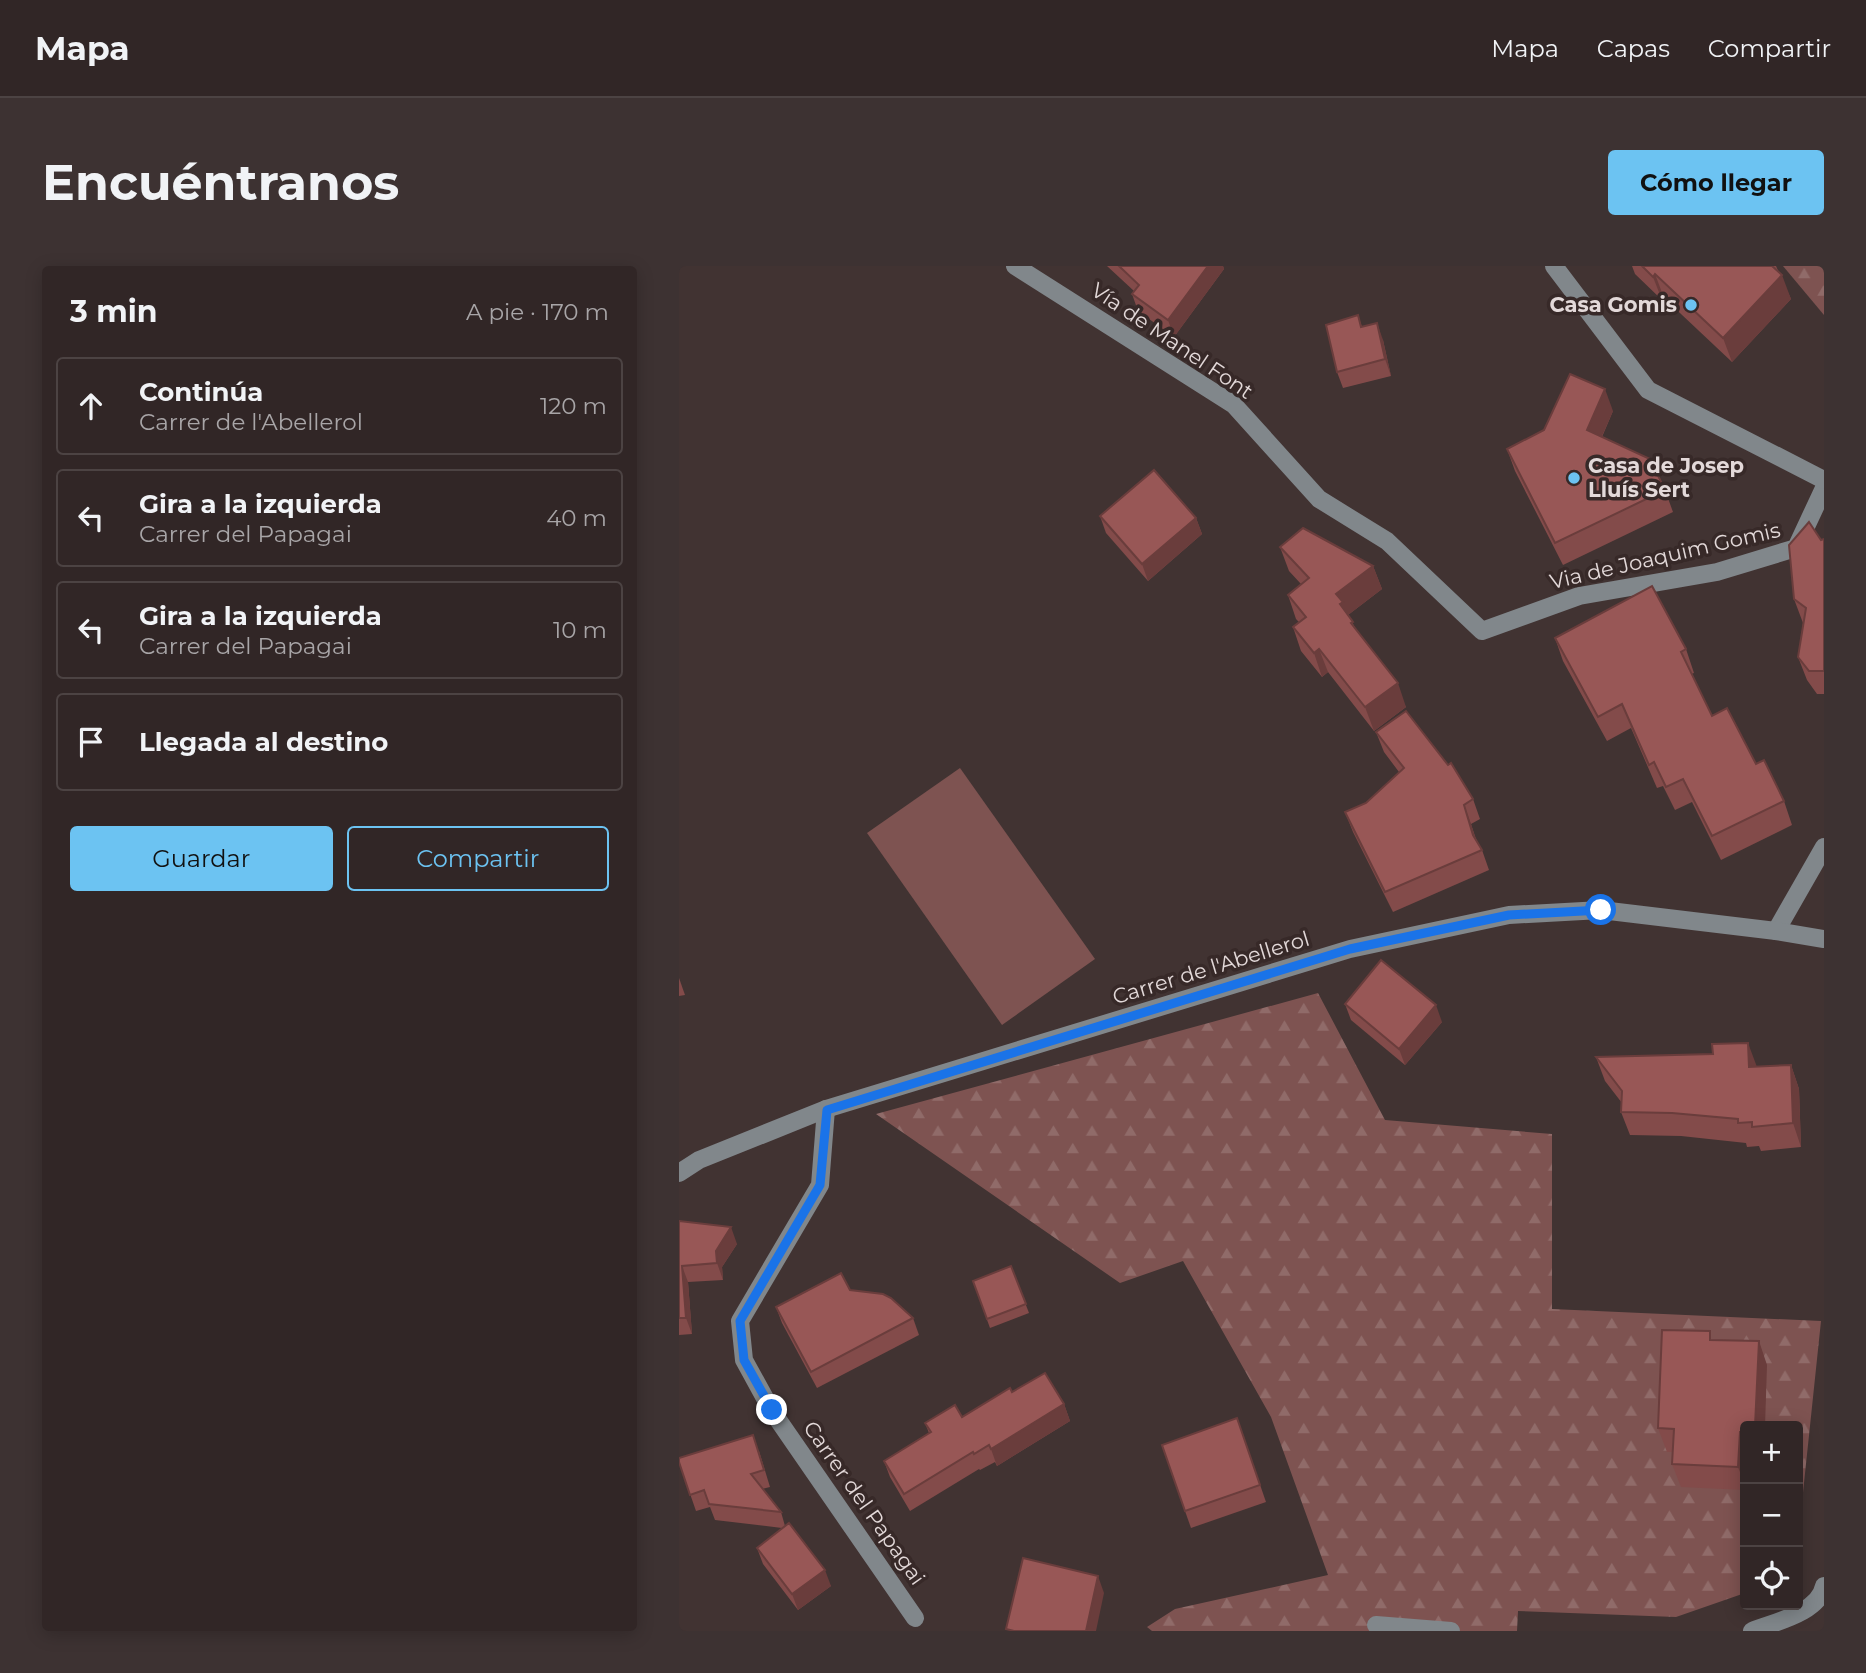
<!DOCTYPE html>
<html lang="es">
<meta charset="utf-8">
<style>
body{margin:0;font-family:Montserrat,sans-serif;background:#3d3232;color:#f1f3f6}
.controls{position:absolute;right:21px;bottom:21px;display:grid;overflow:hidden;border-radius:7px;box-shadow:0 4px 18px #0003}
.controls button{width:63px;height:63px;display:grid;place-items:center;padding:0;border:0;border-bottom:2px solid #4c4343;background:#312626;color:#f1f3f6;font:35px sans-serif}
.stop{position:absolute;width:21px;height:21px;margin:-16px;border:5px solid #1a73e8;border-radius:50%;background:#fff}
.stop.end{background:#1a73e8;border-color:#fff;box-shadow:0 2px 7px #0008}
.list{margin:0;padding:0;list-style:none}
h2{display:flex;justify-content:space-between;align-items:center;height:91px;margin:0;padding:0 28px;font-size:30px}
h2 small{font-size:23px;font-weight:400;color:#a8a5a7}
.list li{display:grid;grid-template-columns:46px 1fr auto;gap:21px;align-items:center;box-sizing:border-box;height:98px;margin:0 14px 14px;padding:0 14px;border:2px solid #4c4343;border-radius:7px}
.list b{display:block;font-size:26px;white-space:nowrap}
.list p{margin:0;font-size:23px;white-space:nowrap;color:#a8a5a7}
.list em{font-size:23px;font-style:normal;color:#a8a5a7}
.actions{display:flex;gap:14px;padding:21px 28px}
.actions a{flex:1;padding:16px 0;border:2px solid #6cc3f2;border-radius:7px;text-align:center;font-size:24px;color:#6cc3f2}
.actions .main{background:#6cc3f2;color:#111}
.icon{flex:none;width:38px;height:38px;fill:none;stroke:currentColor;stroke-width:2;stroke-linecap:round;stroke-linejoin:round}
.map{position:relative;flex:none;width:1145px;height:1365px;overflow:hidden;border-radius:7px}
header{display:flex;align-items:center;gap:42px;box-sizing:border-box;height:98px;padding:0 35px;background:#312626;border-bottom:2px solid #4c4343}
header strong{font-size:33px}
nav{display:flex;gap:38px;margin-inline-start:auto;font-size:24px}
.intro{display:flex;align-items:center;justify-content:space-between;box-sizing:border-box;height:168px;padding:0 42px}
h1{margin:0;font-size:49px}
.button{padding:18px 32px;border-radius:7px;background:#6cc3f2;color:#111;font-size:24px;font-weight:700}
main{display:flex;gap:42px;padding:0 42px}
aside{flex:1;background:#312626;border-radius:7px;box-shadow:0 4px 18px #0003}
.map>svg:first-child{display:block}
</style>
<header>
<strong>Mapa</strong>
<nav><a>Mapa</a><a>Capas</a><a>Compartir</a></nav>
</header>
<div class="intro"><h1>Encuéntranos</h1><a class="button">Cómo llegar</a></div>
<main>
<aside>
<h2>3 min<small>A pie · 170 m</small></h2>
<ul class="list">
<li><svg class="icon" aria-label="ahead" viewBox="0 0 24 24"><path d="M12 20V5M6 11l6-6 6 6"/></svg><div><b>Continúa</b><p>Carrer de l'Abellerol</p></div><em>120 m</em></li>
<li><svg class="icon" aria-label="left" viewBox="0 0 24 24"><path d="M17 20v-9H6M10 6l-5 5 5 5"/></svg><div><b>Gira a la izquierda</b><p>Carrer del Papagai</p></div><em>40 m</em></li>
<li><svg class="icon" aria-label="left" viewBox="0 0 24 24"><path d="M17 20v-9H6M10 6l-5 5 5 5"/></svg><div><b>Gira a la izquierda</b><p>Carrer del Papagai</p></div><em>10 m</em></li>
<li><svg class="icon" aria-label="arrive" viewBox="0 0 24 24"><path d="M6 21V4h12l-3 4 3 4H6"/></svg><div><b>Llegada al destino</b></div></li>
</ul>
<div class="actions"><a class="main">Guardar</a><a>Compartir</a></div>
</aside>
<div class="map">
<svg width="1145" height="1365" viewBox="0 0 1145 1365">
<defs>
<pattern id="forest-firs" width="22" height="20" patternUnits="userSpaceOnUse" patternTransform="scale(1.75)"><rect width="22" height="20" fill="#7e5351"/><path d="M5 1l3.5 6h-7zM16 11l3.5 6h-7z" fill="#906b69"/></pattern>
</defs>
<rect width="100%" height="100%" fill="#413332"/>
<g fill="url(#forest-firs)">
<path d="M 1104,0 L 1145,0 L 1145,49 Z"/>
<path d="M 639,727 L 706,854 L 873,868 L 873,1043 L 1142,1055 L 1119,1274 L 1119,1160 L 1066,1160 L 1066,1327 L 997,1351 L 839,1345 L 838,1365 L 473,1365 L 468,1361 L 496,1343 L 649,1309 L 592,1151 L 504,995 L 441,1017 L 197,848 Z"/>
</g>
<path fill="#7e5351" d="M 281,502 L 416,693 L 323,759 L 188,567 Z"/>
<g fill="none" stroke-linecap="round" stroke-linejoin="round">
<g stroke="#81878b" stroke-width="18">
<path d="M 336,0 L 555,139 L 640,233 L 708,275 L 803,365 L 900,330 L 1038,306 L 1117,282 L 1145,222"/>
<path d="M 875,0 L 969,124 L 1145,214"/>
<path d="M 1097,665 L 1145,581"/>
<path d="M 147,843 L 141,919 L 61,1055 L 65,1094 L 93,1145 L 236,1352"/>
<path d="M 0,907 L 20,894 L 147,843 L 671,683 L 830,649 L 922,644 L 1097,665 L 1145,673"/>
<path d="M 697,1359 L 772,1365"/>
<path d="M 1073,1365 C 1095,1356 1140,1347 1145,1320"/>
</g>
</g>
<g fill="#834b4a">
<path d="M 428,0 L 544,0 L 545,3 L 495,71 L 459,45 L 453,28 L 455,25 Z"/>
<path d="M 953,0 L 1097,0 L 1112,33 L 1053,96 L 985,32 L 983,34 L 956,8 Z"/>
<path d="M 679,49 L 683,61 L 704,74 L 712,110 L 664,122 L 658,106 Z"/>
<path d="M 934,145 L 923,171 L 986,224 L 994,246 L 884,299 L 836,205 L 828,183 Z"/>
<path d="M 421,250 L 517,252 L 523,268 L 469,315 L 427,267 Z"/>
<path d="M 1145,273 L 1145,428 L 1138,428 L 1128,414 L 1119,391 L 1124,357 L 1115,333 L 1142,274 Z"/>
<path d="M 601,281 L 694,300 L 703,323 L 669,349 L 678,365 L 727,441 L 695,465 L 649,406 L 643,411 L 622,385 L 614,361 L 620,356 L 617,353 L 609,329 L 622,318 L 610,305 Z"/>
<path d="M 876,372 L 1007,383 L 1015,407 L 1012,408 L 1033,450 L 1077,498 L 1105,535 L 1113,559 L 1042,594 L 1013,536 L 996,544 L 984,520 L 978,522 L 952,462 L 928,475 L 884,395 Z"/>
<path d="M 697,466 L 794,533 L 801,553 L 792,558 L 797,573 L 803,584 L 810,604 L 714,646 L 674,566 L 666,546 L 687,537 L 720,506 L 705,486 Z"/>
<path d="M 0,712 L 6,729 L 0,730 Z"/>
<path d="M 666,738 L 763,756 L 726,799 L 672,754 Z"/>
<path d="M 1034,788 L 1078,801 L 1112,799 L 1120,823 L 1122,881 L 1082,885 L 1080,880 L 1068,881 L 1067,877 L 1002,870 L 951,869 L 942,846 L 943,837 L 926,815 L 917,791 Z"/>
<path d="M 0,955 L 58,978 L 43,1001 L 44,1014 L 9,1016 L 13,1068 L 0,1069 Z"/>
<path d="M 332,1000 L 350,1047 L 311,1062 L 294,1015 Z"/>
<path d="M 171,1024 L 234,1052 L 240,1069 L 138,1122 L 103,1057 L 97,1041 Z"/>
<path d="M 1034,1074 L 1088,1099 L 1066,1160 L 1066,1224 L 1002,1221 L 993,1198 L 994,1186 L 988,1186 L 979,1162 Z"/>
<path d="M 333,1126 L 385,1138 L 391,1155 L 318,1200 L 316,1196 L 301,1204 L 300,1203 L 231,1245 L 211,1211 L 205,1195 L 250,1167 L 246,1157 L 283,1151 Z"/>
<path d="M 558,1152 L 587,1236 L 512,1262 L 506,1245 Z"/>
<path d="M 80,1185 L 91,1221 L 83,1223 L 102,1246 L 106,1260 L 152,1320 L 119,1344 L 84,1298 L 78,1282 L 103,1262 L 36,1254 L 31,1241 L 17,1245 L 0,1196 Z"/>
</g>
<g fill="#6a3d3c">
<path d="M 529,0 L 544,0 L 545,3 L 495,71 L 489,54 Z"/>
<path d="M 976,8 L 985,32 L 983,34 L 974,11 Z"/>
<path d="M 1103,9 L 1112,33 L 1053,96 L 1044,72 Z"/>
<path d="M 698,57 L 704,74 L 712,110 L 706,93 Z"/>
<path d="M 926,123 L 934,145 L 916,186 L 908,164 Z"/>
<path d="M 517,252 L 523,268 L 469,315 L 463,298 Z"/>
<path d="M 694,300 L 703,323 L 669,349 L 670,361 L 657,328 Z"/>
<path d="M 640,383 L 649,406 L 643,411 L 635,387 Z"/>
<path d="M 719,417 L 727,441 L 695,465 L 686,441 Z"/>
<path d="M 785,539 L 792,558 L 801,589 L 794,569 Z"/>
<path d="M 757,739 L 763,756 L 726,799 L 720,783 Z"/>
<path d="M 1069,777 L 1078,801 L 1070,801 Z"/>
<path d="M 1112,799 L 1120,823 L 1122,881 L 1114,857 Z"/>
<path d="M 52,961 L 58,978 L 43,1001 L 44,1014 L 38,997 L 37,985 Z"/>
<path d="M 3,1000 L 9,1016 L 13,1068 L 7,1052 Z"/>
<path d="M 1080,1075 L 1088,1099 L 1086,1160 L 1076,1160 Z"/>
<path d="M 385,1138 L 391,1155 L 318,1200 L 312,1183 Z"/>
<path d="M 1061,1166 L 1066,1181 L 1066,1219 L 1059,1201 Z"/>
<path d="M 146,1304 L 152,1320 L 119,1344 L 113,1328 Z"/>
<path d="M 419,1310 L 425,1327 L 417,1365 L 407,1365 Z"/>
</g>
<g fill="#985756" stroke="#6a3d3c" stroke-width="2">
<path d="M 440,0 L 529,0 L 489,54 L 453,28 L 460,19 Z"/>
<path d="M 963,0 L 1093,0 L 1103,9 L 1044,72 L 976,8 L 974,11 Z"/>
<path d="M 679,49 L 682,61 L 698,57 L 706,93 L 658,106 L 647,59 Z"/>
<path d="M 891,108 L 926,123 L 908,164 L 971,193 L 986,224 L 876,277 L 828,183 L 865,164 Z"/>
<path d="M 475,204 L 517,252 L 463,298 L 421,250 Z"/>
<path d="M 1130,256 L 1142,274 L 1145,273 L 1145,405 L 1130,405 L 1119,391 L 1127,342 L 1115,333 L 1110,279 Z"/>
<path d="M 624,262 L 694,300 L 657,328 L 664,336 L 661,338 L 674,356 L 672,357 L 719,417 L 686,441 L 640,383 L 635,387 L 614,361 L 627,351 L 609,329 L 630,312 L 601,281 Z"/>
<path d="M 973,320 L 1007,383 L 1002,386 L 1033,450 L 1048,442 L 1077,498 L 1085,494 L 1105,535 L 1033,570 L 1004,513 L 987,521 L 975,496 L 970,499 L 943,438 L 919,451 L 876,372 Z"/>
<path d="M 727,445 L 769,499 L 772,497 L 794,533 L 785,539 L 794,569 L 803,584 L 706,626 L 666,546 L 687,537 L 725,502 L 697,466 Z"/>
<path d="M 702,694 L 757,739 L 720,783 L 666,738 Z"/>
<path d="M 1069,777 L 1070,801 L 1112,799 L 1114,857 L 1073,861 L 1073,856 L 1059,857 L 1059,853 L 993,847 L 942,846 L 943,825 L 917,791 L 1034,788 L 1033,778 Z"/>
<path d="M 0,955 L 52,961 L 37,985 L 38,997 L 3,1000 L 7,1052 L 0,1052 Z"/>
<path d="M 332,1000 L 347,1038 L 308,1053 L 294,1015 Z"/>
<path d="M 162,1007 L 171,1024 L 204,1028 L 212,1032 L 234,1052 L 132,1106 L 97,1041 Z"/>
<path d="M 983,1064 L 1031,1065 L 1031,1074 L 1080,1075 L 1076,1160 L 1066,1160 L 1066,1166 L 1061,1166 L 1059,1201 L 993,1198 L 995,1163 L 979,1162 Z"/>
<path d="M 366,1107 L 385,1138 L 312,1183 L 310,1179 L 295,1188 L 294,1186 L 225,1228 L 205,1195 L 252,1166 L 246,1157 L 276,1139 L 283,1151 L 331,1122 L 333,1126 Z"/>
<path d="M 558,1152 L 581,1219 L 506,1245 L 483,1179 Z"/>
<path d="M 74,1169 L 85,1204 L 72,1208 L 102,1246 L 30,1238 L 25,1224 L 11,1229 L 0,1196 L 0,1192 Z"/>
<path d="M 110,1257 L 146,1304 L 113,1328 L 78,1282 Z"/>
<path d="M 344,1292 L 419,1310 L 407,1365 L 335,1365 L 327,1363 Z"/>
</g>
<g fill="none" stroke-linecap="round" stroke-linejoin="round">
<path stroke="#1a73e8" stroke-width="9" d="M 93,1144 L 65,1094 L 61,1055 L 141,919 L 148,844 L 671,683 L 830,649 L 922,644"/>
</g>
<g fill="#6cc3f2" stroke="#372928" stroke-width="2.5">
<circle cx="1012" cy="39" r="7"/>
<circle cx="895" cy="212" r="7"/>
</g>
<g text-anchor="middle" stroke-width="7" stroke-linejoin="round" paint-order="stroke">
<g font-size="21" font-weight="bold" fill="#e3d9d9" stroke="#372928" text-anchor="end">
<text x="998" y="46">Casa Gomis</text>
<text x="909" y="207" text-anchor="start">Casa de Josep<tspan x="909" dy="24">Lluís Sert</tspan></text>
</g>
<g font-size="21" fill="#e3d9d9" stroke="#372928">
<text transform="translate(493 75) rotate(34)" y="7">Vía de Manel Font</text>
<text transform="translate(986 290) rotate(-13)" y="7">Via de Joaquim Gomis</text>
<text transform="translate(532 702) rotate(-17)" y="7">Carrer de l'Abellerol</text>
<text transform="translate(185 1237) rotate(55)" y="7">Carrer del Papagai</text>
</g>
</g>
</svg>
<div class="controls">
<button>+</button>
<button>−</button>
<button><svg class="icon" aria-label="locate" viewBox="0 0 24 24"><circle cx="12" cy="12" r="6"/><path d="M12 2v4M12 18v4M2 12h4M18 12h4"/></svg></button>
</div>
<div class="stop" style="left:922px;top:644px"></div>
<div class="stop end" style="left:93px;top:1144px"></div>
</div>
</main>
